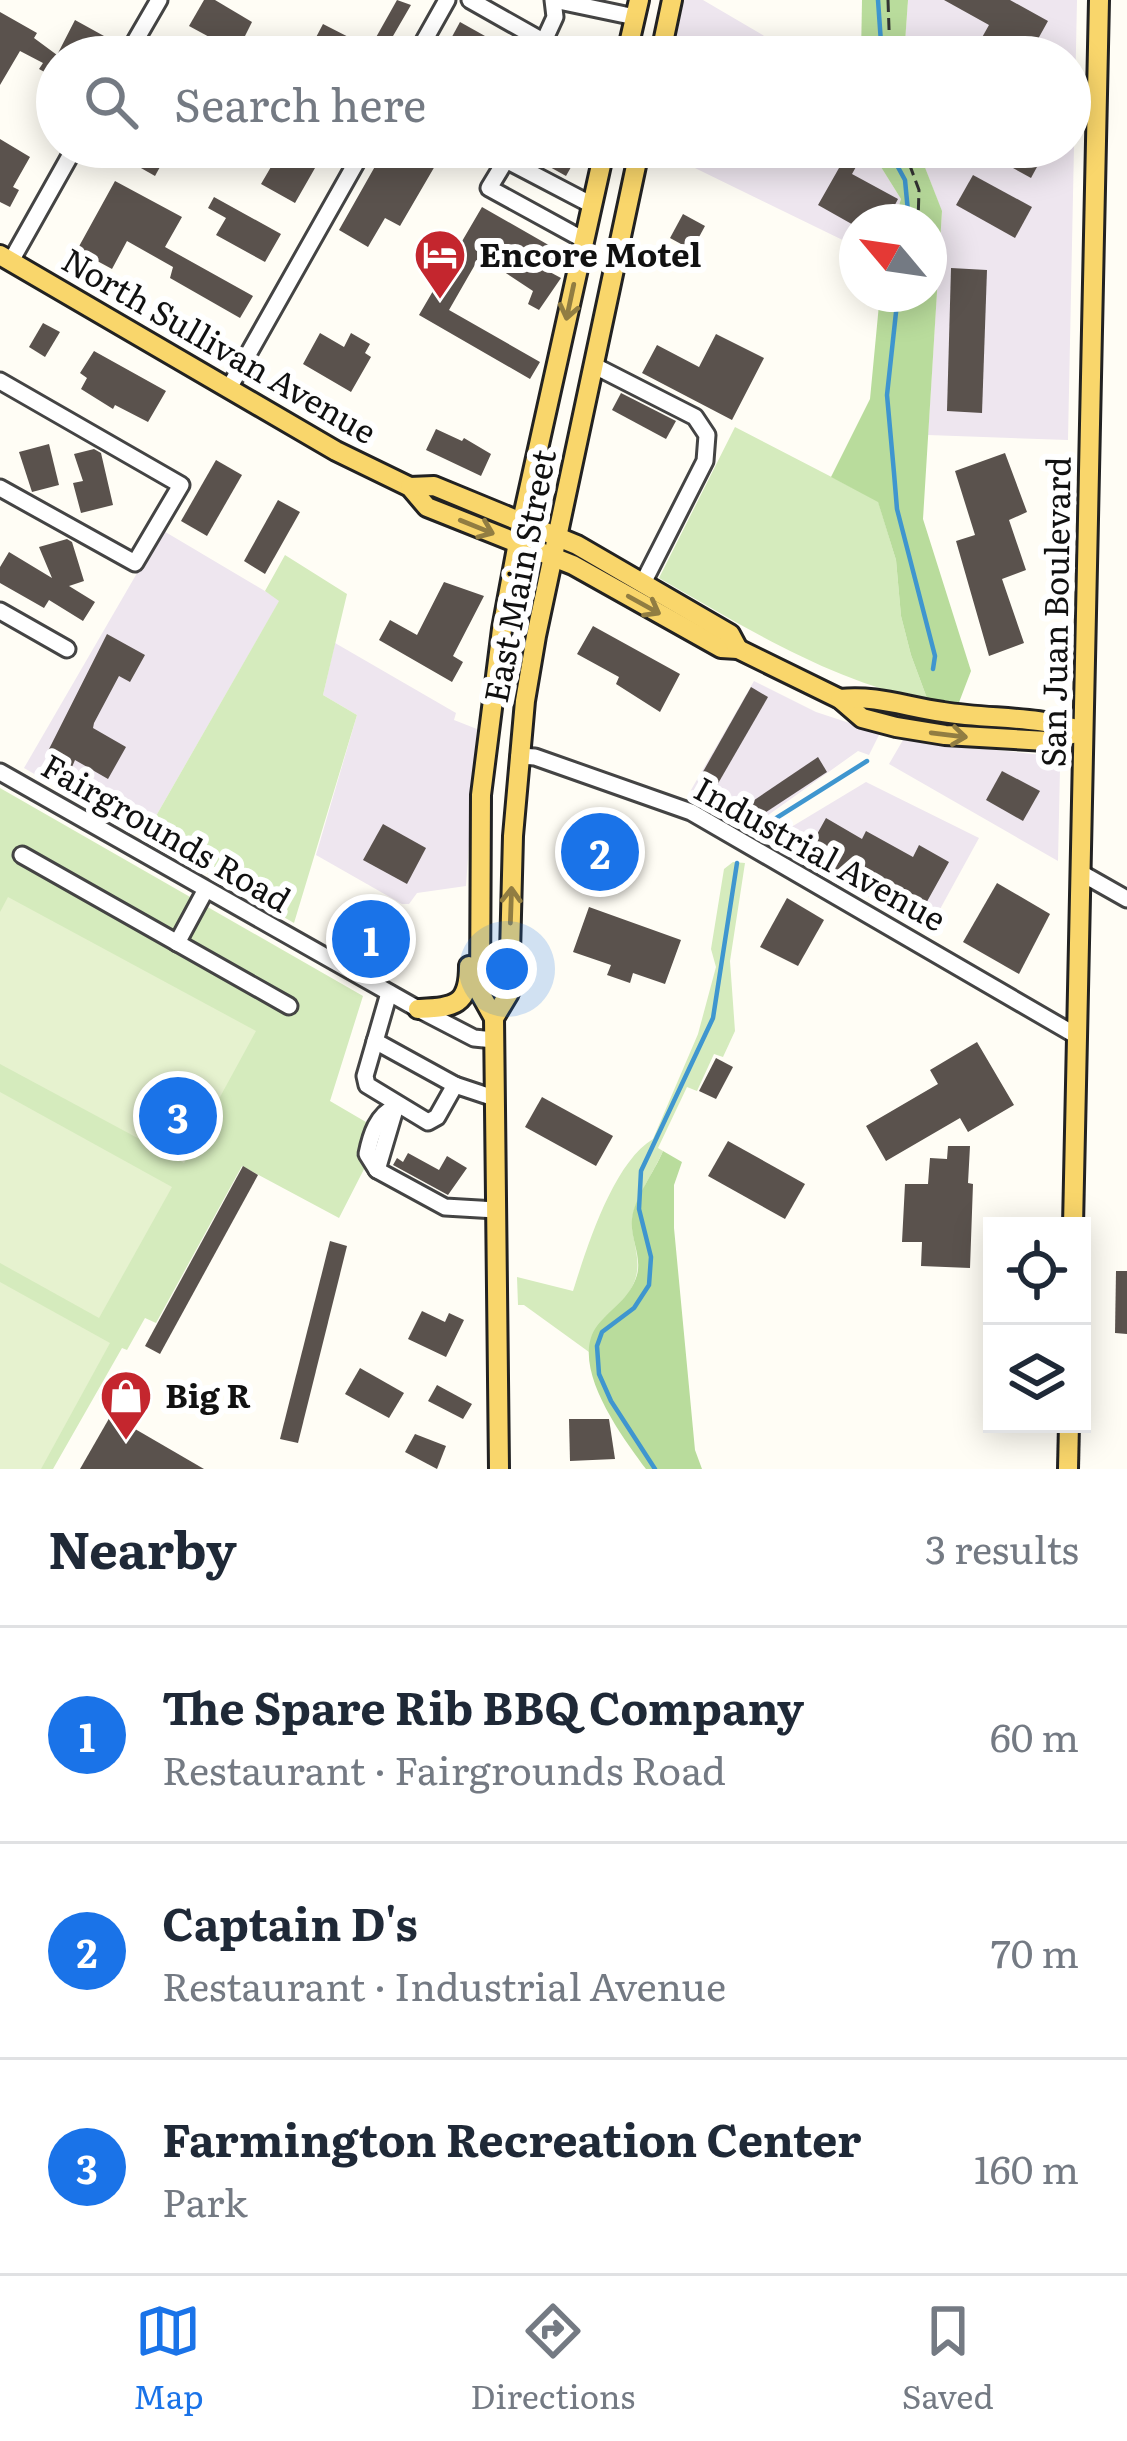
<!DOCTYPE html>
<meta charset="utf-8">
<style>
body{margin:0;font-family:Literata,serif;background:#f6f6f7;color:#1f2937}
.controls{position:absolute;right:36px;bottom:36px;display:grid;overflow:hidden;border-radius:0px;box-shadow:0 6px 30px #0003}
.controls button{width:108px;height:108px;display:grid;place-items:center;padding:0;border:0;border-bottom:3px solid #e0e1e3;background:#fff;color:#1f2937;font:60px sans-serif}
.compass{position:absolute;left:839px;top:204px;width:108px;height:108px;border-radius:50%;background:#fff;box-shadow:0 6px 30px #0003;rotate:299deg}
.you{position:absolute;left:507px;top:969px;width:42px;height:42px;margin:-30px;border:9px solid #fff;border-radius:50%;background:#1a73e8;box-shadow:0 0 0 18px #1a73e833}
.badge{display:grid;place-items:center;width:78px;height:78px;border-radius:50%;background:#1a73e8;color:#fff;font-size:39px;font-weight:700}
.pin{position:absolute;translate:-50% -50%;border:6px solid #fff;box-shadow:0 3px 12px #0006}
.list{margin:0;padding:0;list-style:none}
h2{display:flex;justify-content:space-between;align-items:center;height:156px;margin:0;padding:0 48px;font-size:51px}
h2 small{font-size:39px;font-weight:400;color:#747a83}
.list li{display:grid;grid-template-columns:78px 1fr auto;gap:36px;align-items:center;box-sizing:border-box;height:216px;padding:0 48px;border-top:3px solid #e0e1e3}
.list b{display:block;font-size:45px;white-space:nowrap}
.list p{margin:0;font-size:39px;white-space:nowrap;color:#747a83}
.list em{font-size:39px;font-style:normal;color:#747a83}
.icon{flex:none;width:66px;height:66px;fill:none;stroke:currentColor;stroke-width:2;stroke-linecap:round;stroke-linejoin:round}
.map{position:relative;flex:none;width:1127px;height:1469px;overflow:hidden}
.search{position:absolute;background:#fff;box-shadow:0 6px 30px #0003;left:36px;right:36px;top:36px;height:132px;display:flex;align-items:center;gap:30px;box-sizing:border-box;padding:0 42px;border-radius:66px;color:#747a83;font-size:45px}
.sheet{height:804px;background:#fff}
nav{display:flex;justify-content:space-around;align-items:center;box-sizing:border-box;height:168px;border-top:3px solid #e0e1e3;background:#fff;font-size:33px;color:#747a83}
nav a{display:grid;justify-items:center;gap:6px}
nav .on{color:#1a73e8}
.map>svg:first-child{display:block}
</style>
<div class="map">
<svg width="1127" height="1469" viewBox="0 0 1127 1469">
<rect width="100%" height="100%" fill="#fffdf5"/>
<g fill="#eee6ef">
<path d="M 684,0 L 703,0 L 800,57 L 672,57 Z"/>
<path d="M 908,0 L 1077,0 L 1068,440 L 928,435 L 942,212 L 917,147 L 1070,147 L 1070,57 L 904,57 Z"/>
<path d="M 652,147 L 876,147 L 881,167 L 901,199 L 894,222 L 857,222 L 857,247 Z"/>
<path d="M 162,530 L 280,600 L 144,837 L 24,768 Z"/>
<path d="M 335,643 L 456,713 L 454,720 L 477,729 L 466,886 L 417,893 L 409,904 L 402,904 L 316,855 L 357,715 L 323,695 Z"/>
<path d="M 754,681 L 816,712 L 880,733 L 869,755 L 858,751 L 750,828 L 691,794 L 691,790 Z"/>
<path d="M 903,740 L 1052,756 L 1060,768 L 1058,861 L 889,764 Z"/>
<path d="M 866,782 L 979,838 L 928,931 L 774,843 L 778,835 Z"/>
</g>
<g fill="#d5ebbd">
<path d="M 735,427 L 878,501 L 896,560 L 901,616 L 911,655 L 928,701 C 829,680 746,628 659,578 Z"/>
<path d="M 285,555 L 347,594 L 323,695 L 357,715 L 294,923 L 144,837 L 279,601 L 265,591 Z"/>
<path d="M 0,788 L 363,996 L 330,1101 L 383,1132 L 339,1218 L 242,1166 L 156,1323 L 145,1318 L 127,1350 L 122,1348 L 53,1469 L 0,1469 Z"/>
<path d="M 733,862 L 745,863 L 730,961 L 735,1031 L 723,1057 L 714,1054 L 697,1091 L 687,1087 L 658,1148 L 663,1151 C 654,1172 633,1201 632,1222 C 632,1242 642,1260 635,1280 C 624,1311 597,1318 589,1352 L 524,1305 L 518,1305 L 517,1277 L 573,1291 C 587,1247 613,1163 653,1139 L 698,1034 L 716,967 L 711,949 L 724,869 Z"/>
</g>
<g fill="#b9dc9c">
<path d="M 862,0 L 908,0 L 904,57 L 861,57 Z"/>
<path d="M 876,147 L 917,147 L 942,211 L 923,519 L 971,671 L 958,705 L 928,701 L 911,655 L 901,616 L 896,560 L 878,502 L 831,477 L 870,399 L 880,294 L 929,294 L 929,222 L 894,222 L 901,199 L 881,167 Z"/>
<path d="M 663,1151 L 682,1162 L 674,1185 L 674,1228 L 695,1450 L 702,1469 L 646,1469 C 623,1438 568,1365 597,1326 C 611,1308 630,1299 637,1275 C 642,1256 630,1238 632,1219 C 634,1198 655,1171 663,1151 Z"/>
</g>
<g fill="#e6f2cf">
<path d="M 8,897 L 256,1031 L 184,1163 L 0,1064 L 0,912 Z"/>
<path d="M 0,1092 L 172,1187 L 99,1318 L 0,1263 Z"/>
<path d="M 0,1282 L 110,1343 L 41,1469 L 0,1469 Z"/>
</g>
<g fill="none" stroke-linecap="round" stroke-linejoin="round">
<g stroke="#3f96cf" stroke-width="4.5">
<path d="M 878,0 L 882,57"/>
<path d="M 887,147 L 905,180 L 909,222"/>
<path d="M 898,294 L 887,395 L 894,473 L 897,509 L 935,656 L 933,669"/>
<path d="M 762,827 L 867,761"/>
<path d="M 655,1469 L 611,1401 L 599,1374 L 597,1346 L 602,1332 L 634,1308 L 649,1285 L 651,1257 L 639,1209 L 641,1171 L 713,1018 L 737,863"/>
</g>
</g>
<g fill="#5a524d">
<path d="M 204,0 L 215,0 L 252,22 L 237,52 L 189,26 Z"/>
<path d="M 397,0 L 411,5 L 382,55 L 385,57 L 323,57 L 325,52 L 312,45 L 323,24 L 370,48 Z"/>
<path d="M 944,0 L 1010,0 L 1048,21 L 1028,57 L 971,57 L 989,25 Z"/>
<path d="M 0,12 L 37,33 L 34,38 L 57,55 L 75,20 L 104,36 L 92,57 L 57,57 L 57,79 L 39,69 L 43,63 L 20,51 L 0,85 Z"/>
<path d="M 460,22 L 485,36 L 474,57 L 441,57 Z"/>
<path d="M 0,139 L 30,157 L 13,187 L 19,190 L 10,207 L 0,202 Z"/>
<path d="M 104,147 L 171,147 L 155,176 Z"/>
<path d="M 251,147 L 327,147 L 295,203 L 261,184 L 275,160 Z"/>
<path d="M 386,147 L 446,147 L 400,226 L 385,218 L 368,247 L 339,230 Z"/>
<path d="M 514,147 L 553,147 L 575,160 L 566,176 Z"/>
<path d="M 800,147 L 867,147 L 852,174 L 898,199 L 886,222 L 857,222 L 857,227 L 818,205 L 839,168 Z"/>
<path d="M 975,147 L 1032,147 L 1044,154 L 1031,178 Z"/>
<path d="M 973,175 L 1032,207 L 1015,238 L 956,205 Z"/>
<path d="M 115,181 L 182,217 L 165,247 L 253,296 L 240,318 L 170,278 L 173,267 L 127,241 L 112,269 L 77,250 Z"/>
<path d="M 214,197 L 281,234 L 265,262 L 216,235 L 226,218 L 208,208 Z"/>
<path d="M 482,207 L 559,251 L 548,271 L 561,278 L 539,310 L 528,304 L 533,291 L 480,256 L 449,310 L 540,362 L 530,379 L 419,315 Z"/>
<path d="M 683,214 L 705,226 L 692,250 L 670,238 Z"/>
<path d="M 951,268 L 987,270 L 982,413 L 947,411 Z"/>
<path d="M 43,323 L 60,332 L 45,357 L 29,347 Z"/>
<path d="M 320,333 L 344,347 L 351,333 L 370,344 L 365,353 L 371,357 L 351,392 L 303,364 Z"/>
<path d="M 716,334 L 764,358 L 732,420 L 642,373 L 657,345 L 699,367 Z"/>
<path d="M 94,351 L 166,391 L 148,422 L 115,405 L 113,409 L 81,389 L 87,378 L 80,373 Z"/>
<path d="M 621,393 L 676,421 L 666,439 L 612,410 Z"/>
<path d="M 436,429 L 462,441 L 464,438 L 491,454 L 481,476 L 426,450 Z"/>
<path d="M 49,444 L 59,485 L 32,492 L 19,452 Z"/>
<path d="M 94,449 L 101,453 L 113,505 L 81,513 L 73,483 L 83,481 L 74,454 Z"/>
<path d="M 1005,453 L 1027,512 L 1009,520 L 1026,570 L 1002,579 L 1024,643 L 989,656 L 956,541 L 975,535 L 955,471 Z"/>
<path d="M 216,460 L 242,475 L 207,536 L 181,521 Z"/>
<path d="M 278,500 L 300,512 L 265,574 L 244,561 Z"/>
<path d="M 67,539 L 72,542 L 84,581 L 69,586 L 95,602 L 83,621 L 49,600 L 44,608 L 0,583 L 0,567 L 9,552 L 52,578 L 39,547 Z"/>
<path d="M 444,582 L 484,596 L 453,656 L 463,662 L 452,682 L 379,640 L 390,620 L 417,635 Z"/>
<path d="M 593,626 L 680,674 L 660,712 L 616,684 L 619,677 L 577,654 Z"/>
<path d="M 107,634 L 145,655 L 130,682 L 119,676 L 94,723 L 93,728 L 126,747 L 108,779 L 75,760 L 72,767 L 47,753 Z"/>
<path d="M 751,687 L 768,697 L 716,787 L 700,777 Z"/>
<path d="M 818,757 L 827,772 L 751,822 L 741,809 Z"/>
<path d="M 1002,771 L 1040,791 L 1023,821 L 986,800 Z"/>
<path d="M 826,818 L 862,839 L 866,831 L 913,857 L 919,845 L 949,862 L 924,907 L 894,890 L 888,901 L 806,854 Z"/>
<path d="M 383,824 L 426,848 L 407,884 L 363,860 Z"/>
<path d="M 587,834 L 621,847 L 614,870 L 579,858 Z"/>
<path d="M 997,883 L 1050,914 L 1019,974 L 963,942 Z"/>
<path d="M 787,898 L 824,920 L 798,966 L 760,947 Z"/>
<path d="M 358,904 L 394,924 L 374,961 L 351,948 L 361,929 L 351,918 Z"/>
<path d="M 589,907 L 681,940 L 665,984 L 633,973 L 630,983 L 607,975 L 611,965 L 573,952 Z"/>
<path d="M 977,1042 L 1014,1105 L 968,1132 L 960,1118 L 886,1161 L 866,1126 L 938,1084 L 930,1070 Z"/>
<path d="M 716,1058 L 733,1067 L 716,1099 L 699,1091 Z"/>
<path d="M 542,1097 L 613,1136 L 596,1166 L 525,1127 Z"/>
<path d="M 728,1141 L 805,1184 L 785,1219 L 708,1176 Z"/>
<path d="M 948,1146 L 970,1146 L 968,1183 L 973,1184 L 970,1268 L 921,1266 L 922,1242 L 902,1242 L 905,1184 L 928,1184 L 930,1158 L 947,1159 Z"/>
<path d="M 408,1153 L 439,1170 L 447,1156 L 467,1168 L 448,1195 L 393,1165 L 397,1158 L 403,1162 Z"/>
<path d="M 243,1166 L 258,1175 L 160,1354 L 145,1346 Z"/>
<path d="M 330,1241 L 347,1246 L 298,1443 L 280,1439 Z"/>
<path d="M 1116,1271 L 1127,1271 L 1127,1334 L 1115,1333 Z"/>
<path d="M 422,1311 L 445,1322 L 449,1313 L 464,1320 L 446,1357 L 408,1339 Z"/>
<path d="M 360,1368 L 404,1393 L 389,1418 L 345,1394 Z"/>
<path d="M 437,1385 L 472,1404 L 463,1419 L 428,1401 Z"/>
<path d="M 111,1415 L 204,1469 L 80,1469 Z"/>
<path d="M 569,1419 L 609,1419 L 615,1459 L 570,1461 Z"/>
<path d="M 415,1434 L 446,1446 L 437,1469 L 405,1452 Z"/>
</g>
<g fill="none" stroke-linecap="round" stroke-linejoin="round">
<g stroke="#444" stroke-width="21">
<g id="minor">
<path d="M 470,0 L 571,57"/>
<path d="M 554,0 L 635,17"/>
<path d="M 544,41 L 555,17 L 553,0"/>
<path d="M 126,57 L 159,0"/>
<path d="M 415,57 L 447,0"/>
<path d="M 584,240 L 489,188 L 506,160 L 592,205"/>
<path d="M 11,261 L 75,147"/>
<path d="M 593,365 L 695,417 L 707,435 L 705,461 L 643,583"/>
<path d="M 0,381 L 181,485 L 135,563 L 0,488"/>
<path d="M 229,388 L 365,147"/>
<path d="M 0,611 L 67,649"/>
<path d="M 519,756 L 535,757 L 691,812 L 1077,1036"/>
<path d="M 0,772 L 418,1009 L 474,1038 L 494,1040"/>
<path d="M 22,855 L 289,1006"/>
<path d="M 1081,873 L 1127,899"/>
<path d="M 177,943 L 205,891"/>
<path d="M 389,993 L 365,1076 L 367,1085 L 428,1122 L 437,1117 L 455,1085 L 494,1098"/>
<path d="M 375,1041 L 455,1085"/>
<path d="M 396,1106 L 377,1170 L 445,1207 L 496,1210"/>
<path d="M 377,1170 L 367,1154 C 371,1134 377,1115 396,1106"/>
</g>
</g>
<g stroke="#222" stroke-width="24">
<g id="major">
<path d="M 626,57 L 639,0"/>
<path d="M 660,57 L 672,0"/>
<path d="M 0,255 L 336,451 L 410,487 L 427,507 L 573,565 L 721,648 L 738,649 L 840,699 L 862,718 L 896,727 L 945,735 L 1046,741 L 1083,731"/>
<path d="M 410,487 L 434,486 L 577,545 L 730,634 L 738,649"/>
<path d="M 840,699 C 877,695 906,707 943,712 C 993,720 1034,715 1083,731"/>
<path d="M 418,1009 C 453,1007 469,1007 469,966"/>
<path d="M 494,1018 L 509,993 L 513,836 L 525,701 L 536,636 L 640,147"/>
<path d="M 1073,1226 L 1099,0"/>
<path d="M 499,1469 L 494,1018 L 480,993 L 481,795 L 502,629 L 522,521 L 605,147"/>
<path d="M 1068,1469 L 1069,1424"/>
</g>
</g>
<g stroke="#333" stroke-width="3" stroke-dasharray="12 6" stroke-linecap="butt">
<path d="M 888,0 L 890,57"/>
<path d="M 903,147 L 919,190 L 918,222"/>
</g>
<use href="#minor" stroke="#fff" stroke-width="15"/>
<use href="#major" stroke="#f9d66b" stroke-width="18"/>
</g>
<defs><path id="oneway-shaft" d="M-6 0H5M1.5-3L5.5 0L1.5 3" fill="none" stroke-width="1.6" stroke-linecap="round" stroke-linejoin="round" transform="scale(3)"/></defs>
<g stroke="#917d42">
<use href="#oneway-shaft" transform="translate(570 302) rotate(102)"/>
<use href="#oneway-shaft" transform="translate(477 527) rotate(22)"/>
<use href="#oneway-shaft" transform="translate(644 605) rotate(29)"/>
<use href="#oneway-shaft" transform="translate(949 735) rotate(7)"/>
<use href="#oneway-shaft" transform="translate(511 905) rotate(-88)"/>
</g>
<defs>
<g id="hotel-pin" transform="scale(2.7)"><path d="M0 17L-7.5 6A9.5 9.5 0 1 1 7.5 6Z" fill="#c4262e" stroke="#fff"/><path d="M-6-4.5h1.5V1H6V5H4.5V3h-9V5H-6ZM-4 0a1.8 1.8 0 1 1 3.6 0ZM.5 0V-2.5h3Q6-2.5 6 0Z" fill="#fff"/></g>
<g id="shop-pin" transform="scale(2.7)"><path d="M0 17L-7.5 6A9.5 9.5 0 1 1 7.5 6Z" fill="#c4262e" stroke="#fff"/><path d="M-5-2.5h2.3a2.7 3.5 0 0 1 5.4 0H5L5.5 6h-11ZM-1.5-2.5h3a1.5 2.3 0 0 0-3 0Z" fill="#fff"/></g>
</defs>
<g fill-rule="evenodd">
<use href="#hotel-pin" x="440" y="255"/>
<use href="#shop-pin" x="126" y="1396"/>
</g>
<g text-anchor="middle" stroke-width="12" stroke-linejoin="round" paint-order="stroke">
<g font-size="33" font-weight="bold" fill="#111" stroke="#fff" text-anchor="start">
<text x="479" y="267">Encore Motel</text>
<text x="165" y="1408">Big R</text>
</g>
<g font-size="33" fill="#111" stroke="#fff">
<text transform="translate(219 346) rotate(30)" y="12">North Sullivan Avenue</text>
<text transform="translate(520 576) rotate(-79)" y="12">East Main Street</text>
<text transform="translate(1056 612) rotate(-89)" y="12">San Juan Boulevard</text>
<text transform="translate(166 833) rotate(30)" y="12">Fairgrounds Road</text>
<text transform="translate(820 854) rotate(29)" y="12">Industrial Avenue</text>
</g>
</g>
</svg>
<div class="controls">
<button><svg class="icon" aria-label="locate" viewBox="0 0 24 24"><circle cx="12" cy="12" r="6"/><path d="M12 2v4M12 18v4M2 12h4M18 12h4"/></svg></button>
<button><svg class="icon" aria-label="layers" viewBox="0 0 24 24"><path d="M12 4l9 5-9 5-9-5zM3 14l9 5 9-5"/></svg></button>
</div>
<svg class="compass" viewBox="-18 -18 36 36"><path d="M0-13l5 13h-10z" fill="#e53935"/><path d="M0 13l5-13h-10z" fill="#747a83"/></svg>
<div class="you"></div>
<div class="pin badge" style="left:371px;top:939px">1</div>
<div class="pin badge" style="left:600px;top:852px">2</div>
<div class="pin badge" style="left:178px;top:1116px">3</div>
<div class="search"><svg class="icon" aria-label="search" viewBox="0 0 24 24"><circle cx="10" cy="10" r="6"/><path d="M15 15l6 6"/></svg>Search here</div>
</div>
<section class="sheet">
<h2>Nearby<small>3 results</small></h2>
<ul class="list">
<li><span class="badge">1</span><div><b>The Spare Rib BBQ Company</b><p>Restaurant · Fairgrounds Road</p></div><em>60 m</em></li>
<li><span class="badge">2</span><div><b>Captain D's</b><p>Restaurant · Industrial Avenue</p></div><em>70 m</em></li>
<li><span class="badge">3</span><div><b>Farmington Recreation Center</b><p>Park</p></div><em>160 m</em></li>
</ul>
</section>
<nav>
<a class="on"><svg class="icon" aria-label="map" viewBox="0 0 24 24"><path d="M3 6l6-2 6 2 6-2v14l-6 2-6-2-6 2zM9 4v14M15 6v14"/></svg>Map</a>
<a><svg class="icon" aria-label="directions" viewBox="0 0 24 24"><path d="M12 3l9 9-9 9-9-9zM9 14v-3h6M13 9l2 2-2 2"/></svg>Directions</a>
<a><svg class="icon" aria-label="saved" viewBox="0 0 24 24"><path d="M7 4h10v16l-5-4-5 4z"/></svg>Saved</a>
</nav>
